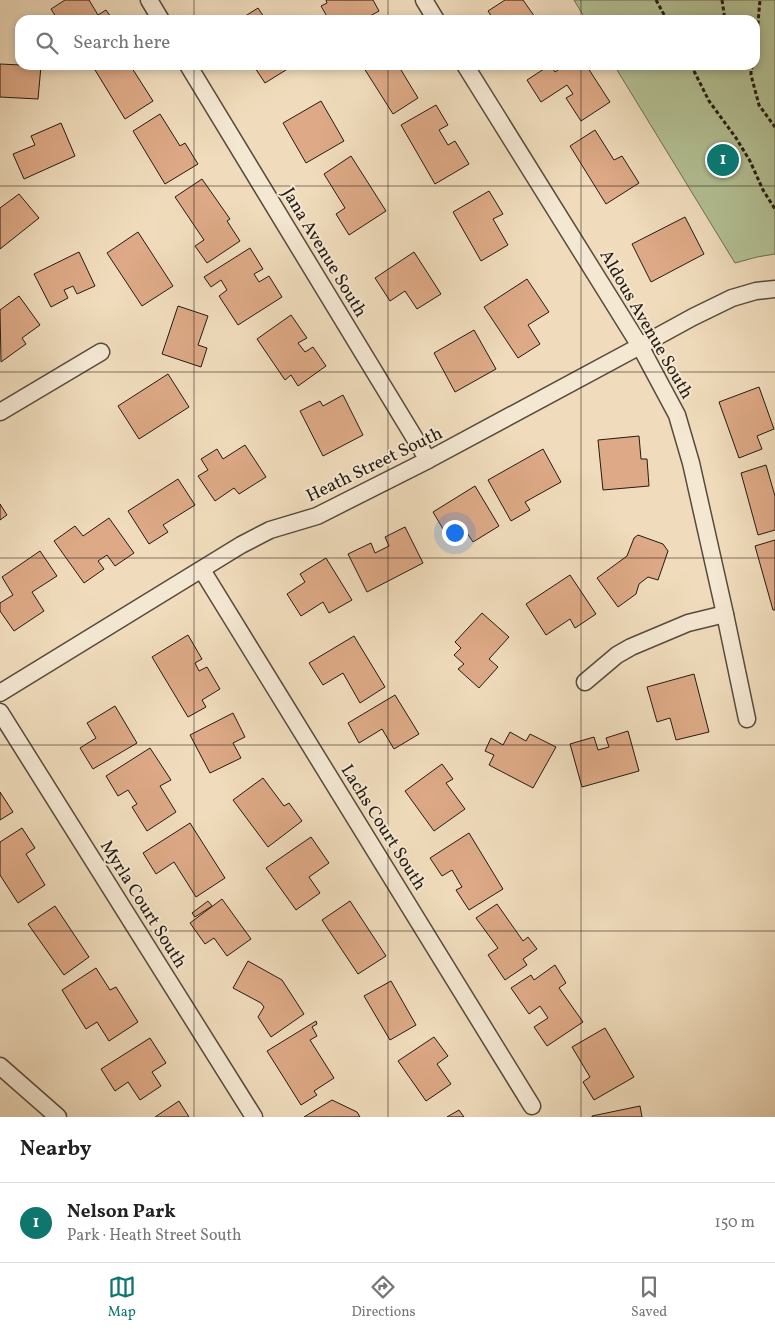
<!DOCTYPE html>
<meta charset="utf-8">
<style>
body{margin:0;font-family:Vollkorn,serif;background:#f6f6f6;color:#222}
.you{position:absolute;left:454px;top:532px;width:18px;height:18px;margin:-12px;border:4px solid #fff;border-radius:50%;background:#1a73e8;box-shadow:0 0 0 8px #1a73e833}
.badge{display:grid;place-items:center;width:32px;height:32px;border-radius:50%;background:#0f766e;color:#fff;font-size:16px;font-weight:700}
.pin{position:absolute;translate:-50% -50%;border:2px solid #fff;box-shadow:0 1px 5px #0006}
.list{margin:0;padding:0;list-style:none}
h2{display:flex;justify-content:space-between;align-items:center;height:65px;margin:0;padding:0 20px;font-size:21px}
h2 small{font-size:16px;font-weight:400;color:#767676}
.list li{display:grid;grid-template-columns:32px 1fr auto;gap:15px;align-items:center;box-sizing:border-box;height:80px;padding:0 20px;border-top:1px solid #e0e0e0}
.list b{display:block;font-size:19px;white-space:nowrap}
.list p{margin:0;font-size:16px;white-space:nowrap;color:#767676}
.list em{font-size:16px;font-style:normal;color:#767676}
.icon{flex:none;width:28px;height:28px;fill:none;stroke:currentColor;stroke-width:2;stroke-linecap:round;stroke-linejoin:round}
.map{position:relative;flex:none;width:775px;height:1117px;overflow:hidden}
.search{position:absolute;background:#fff;box-shadow:0 2px 8px #0003;left:15px;right:15px;top:15px;height:55px;display:flex;align-items:center;gap:12px;box-sizing:border-box;padding:0 18px;border-radius:15px;color:#767676;font-size:19px}
.sheet{height:145px;background:#fff}
nav{display:flex;justify-content:space-around;align-items:center;box-sizing:border-box;height:70px;border-top:1px solid #e0e0e0;background:#fff;font-size:14px;color:#767676}
nav a{display:grid;justify-items:center;gap:2px}
nav .on{color:#0f766e}
.map>svg:first-child{display:block}
</style>
<div class="map">
<svg width="775" height="1117" viewBox="0 0 775 1117">
<rect width="100%" height="100%" fill="#f0dcbc"/>
<filter id="stains"><feTurbulence type="fractalNoise" baseFrequency=".004" numOctaves="4"/><feColorMatrix values="0 0 0 0 .2 0 0 0 0 .09 0 0 0 0 .02 0 0 0 .5 -.17"/></filter>
<radialGradient id="worn" r=".72"><stop offset=".6" stop-color="#630" stop-opacity="0"/><stop offset="1" stop-color="#630" stop-opacity=".3"/></radialGradient>
<path fill="#b4c296" stroke="#6c6e54" d="M 574,0 L 775,0 L 775,254 L 757,257 L 735,263 L 614,65 L 755,65 L 755,20 L 586,20 Z"/>
<g fill="#dda986" stroke="#241b12">
<path d="M 65,0 L 89,0 L 98,15 L 106,10 L 113,20 L 58,20 L 51,9 Z"/>
<path d="M 326,0 L 373,0 L 379,11 L 363,20 L 329,20 L 321,6 L 327,3 Z"/>
<path d="M 505,0 L 523,0 L 537,20 L 494,20 L 488,11 Z"/>
<path d="M 258,8 L 266,20 L 239,20 Z"/>
<path d="M 0,64 L 41,66 L 38,99 L 0,97 Z"/>
<path d="M 92,65 L 130,65 L 153,101 L 125,119 Z"/>
<path d="M 253,65 L 294,65 L 265,83 Z"/>
<path d="M 362,65 L 398,65 L 418,98 L 393,114 Z"/>
<path d="M 550,65 L 555,72 L 566,65 L 586,65 L 610,102 L 581,121 L 566,98 L 573,94 L 567,85 L 541,102 L 527,80 Z"/>
<path d="M 321,101 L 344,141 L 306,163 L 283,123 Z"/>
<path d="M 436,105 L 448,125 L 439,130 L 448,145 L 455,141 L 469,164 L 435,184 L 401,125 Z"/>
<path d="M 160,114 L 180,146 L 185,143 L 198,164 L 165,184 L 133,131 Z"/>
<path d="M 61,123 L 75,156 L 24,179 L 13,154 L 35,145 L 31,136 Z"/>
<path d="M 595,130 L 614,160 L 622,156 L 639,183 L 606,204 L 570,146 Z"/>
<path d="M 351,156 L 386,211 L 349,235 L 336,214 L 345,208 L 324,174 Z"/>
<path d="M 202,179 L 230,219 L 227,221 L 240,241 L 207,263 L 195,246 L 204,240 L 175,197 Z"/>
<path d="M 489,191 L 503,214 L 493,219 L 508,245 L 481,261 L 453,212 Z"/>
<path d="M 19,194 L 39,218 L 0,249 L 0,208 Z"/>
<path d="M 685,217 L 704,254 L 651,282 L 632,244 Z"/>
<path d="M 138,232 L 173,286 L 142,306 L 107,253 Z"/>
<path d="M 250,248 L 263,269 L 254,274 L 259,282 L 269,276 L 282,297 L 238,325 L 219,296 L 227,290 L 221,280 L 211,287 L 204,277 Z"/>
<path d="M 79,252 L 95,286 L 77,294 L 73,286 L 64,290 L 68,298 L 51,307 L 34,274 Z"/>
<path d="M 414,252 L 441,294 L 417,309 L 405,291 L 390,301 L 375,278 Z"/>
<path d="M 527,279 L 549,312 L 528,325 L 540,344 L 518,358 L 484,307 Z"/>
<path d="M 19,296 L 40,325 L 22,338 L 26,344 L 1,362 L 0,310 Z"/>
<path d="M 178,306 L 208,316 L 198,345 L 207,348 L 201,367 L 162,354 Z"/>
<path d="M 291,315 L 307,338 L 298,343 L 305,352 L 313,347 L 326,366 L 298,386 L 291,375 L 285,380 L 257,339 Z"/>
<path d="M 474,330 L 496,369 L 455,392 L 434,353 Z"/>
<path d="M 168,374 L 189,407 L 139,439 L 118,406 Z"/>
<path d="M 759,387 L 774,429 L 757,436 L 762,449 L 739,458 L 719,402 Z"/>
<path d="M 343,395 L 363,435 L 323,456 L 300,411 L 320,401 L 323,406 Z"/>
<path d="M 639,436 L 641,459 L 647,459 L 649,486 L 603,490 L 598,440 Z"/>
<path d="M 245,445 L 266,477 L 239,494 L 234,488 L 215,501 L 198,476 L 208,470 L 201,459 L 217,449 L 223,459 Z"/>
<path d="M 543,449 L 561,482 L 525,502 L 530,510 L 511,521 L 488,480 Z"/>
<path d="M 766,465 L 775,496 L 775,530 L 758,535 L 741,473 Z"/>
<path d="M 178,479 L 195,505 L 163,525 L 168,532 L 149,544 L 128,511 Z"/>
<path d="M 475,486 L 499,526 L 473,542 L 461,524 L 446,534 L 433,512 Z"/>
<path d="M 0,504 L 7,515 L 0,520 Z"/>
<path d="M 109,518 L 134,553 L 115,566 L 107,555 L 98,561 L 104,569 L 84,583 L 54,541 L 75,526 L 83,536 Z"/>
<path d="M 405,527 L 423,563 L 367,592 L 348,554 L 371,543 L 375,553 L 389,546 L 385,537 Z"/>
<path d="M 638,535 L 663,544 L 668,551 L 658,580 L 648,577 L 639,584 L 636,594 L 618,607 L 597,578 L 627,556 L 634,538 Z"/>
<path d="M 775,540 L 775,610 L 773,610 L 755,546 Z"/>
<path d="M 40,551 L 57,576 L 32,592 L 44,611 L 14,631 L 0,611 L 0,603 L 13,595 L 2,577 Z"/>
<path d="M 326,558 L 352,600 L 329,613 L 323,602 L 301,616 L 287,594 L 305,582 L 300,574 Z"/>
<path d="M 570,575 L 596,614 L 575,628 L 570,619 L 546,635 L 526,604 Z"/>
<path d="M 482,613 L 509,637 L 489,659 L 498,667 L 479,688 L 458,669 L 464,664 L 454,655 L 461,648 L 455,642 Z"/>
<path d="M 188,635 L 202,659 L 195,663 L 199,671 L 207,667 L 220,689 L 202,700 L 206,707 L 188,717 L 152,657 Z"/>
<path d="M 354,636 L 385,687 L 360,703 L 343,673 L 323,685 L 309,663 Z"/>
<path d="M 694,674 L 709,732 L 676,740 L 670,718 L 657,722 L 647,687 Z"/>
<path d="M 395,695 L 419,734 L 394,749 L 382,729 L 359,743 L 348,723 Z"/>
<path d="M 115,706 L 137,743 L 93,769 L 80,748 L 96,738 L 87,723 Z"/>
<path d="M 233,713 L 245,737 L 233,743 L 241,758 L 210,773 L 190,735 Z"/>
<path d="M 628,731 L 639,771 L 582,787 L 570,744 L 594,737 L 598,750 L 609,747 L 606,738 Z"/>
<path d="M 510,732 L 526,741 L 530,734 L 556,747 L 533,788 L 489,765 L 494,755 L 485,751 L 491,738 L 503,745 Z"/>
<path d="M 150,748 L 171,780 L 160,786 L 176,812 L 147,831 L 132,807 L 137,804 L 128,790 L 118,796 L 106,776 Z"/>
<path d="M 442,764 L 453,779 L 446,783 L 465,809 L 434,831 L 405,791 Z"/>
<path d="M 263,778 L 284,806 L 289,803 L 302,821 L 268,847 L 233,800 Z"/>
<path d="M 0,792 L 13,812 L 0,820 Z"/>
<path d="M 190,823 L 225,878 L 196,897 L 174,862 L 156,874 L 143,853 Z"/>
<path d="M 22,828 L 35,848 L 26,854 L 45,885 L 18,903 L 0,875 L 0,842 Z"/>
<path d="M 469,833 L 503,889 L 469,910 L 456,890 L 462,887 L 452,870 L 442,876 L 430,858 Z"/>
<path d="M 311,837 L 329,863 L 309,877 L 320,893 L 296,910 L 266,868 Z"/>
<path d="M 222,899 L 251,939 L 227,956 L 214,938 L 205,944 L 190,923 Z"/>
<path d="M 208,901 L 212,906 L 195,917 L 192,913 Z"/>
<path d="M 350,901 L 386,956 L 358,974 L 322,920 Z"/>
<path d="M 497,904 L 523,941 L 528,937 L 537,949 L 523,959 L 527,965 L 505,980 L 488,955 L 498,948 L 476,918 Z"/>
<path d="M 55,906 L 89,957 L 64,975 L 28,924 Z"/>
<path d="M 248,961 L 282,980 L 304,1014 L 271,1037 L 258,1017 L 264,1007 L 261,1003 L 233,988 Z"/>
<path d="M 555,965 L 566,983 L 559,988 L 583,1022 L 547,1046 L 534,1027 L 548,1018 L 540,1006 L 529,1014 L 511,988 L 531,975 L 534,980 Z"/>
<path d="M 96,968 L 110,990 L 116,987 L 138,1022 L 109,1041 L 97,1022 L 86,1029 L 62,990 Z"/>
<path d="M 391,981 L 416,1025 L 390,1040 L 364,996 Z"/>
<path d="M 316,1021 L 317,1024 L 312,1027 L 317,1036 L 310,1040 L 334,1078 L 314,1091 L 317,1095 L 301,1105 L 267,1051 Z"/>
<path d="M 605,1028 L 634,1077 L 594,1100 L 583,1082 L 590,1077 L 572,1047 Z"/>
<path d="M 434,1037 L 448,1056 L 437,1064 L 451,1084 L 426,1101 L 398,1061 Z"/>
<path d="M 150,1038 L 166,1063 L 152,1072 L 161,1086 L 140,1100 L 128,1082 L 115,1091 L 101,1069 Z"/>
<path d="M 332,1100 L 357,1112 L 360,1117 L 304,1117 Z"/>
<path d="M 179,1101 L 189,1117 L 155,1117 Z"/>
<path d="M 640,1106 L 642,1117 L 592,1117 L 592,1116 Z"/>
<path d="M 459,1110 L 464,1117 L 447,1117 Z"/>
</g>
<g fill="none" stroke-linecap="round" stroke-linejoin="round">
<g stroke="#574b3c" stroke-width="19">
<g id="street">
<path d="M 149,0 L 161,20"/>
<path d="M 424,0 L 436,20"/>
<path d="M 188,65 L 428,460"/>
<path d="M 465,65 L 640,346 L 677,415 L 691,463 L 725,614 L 747,719"/>
<path d="M 0,412 L 101,352"/>
<path d="M 202,570 L 532,1106"/>
<path d="M 585,682 L 617,655 L 631,647 L 688,623 L 725,614"/>
<path d="M 0,693 L 241,545 L 270,530 L 317,516 L 428,460 L 640,346 L 693,317 L 732,298 L 756,291 L 775,289"/>
<path d="M 0,712 L 254,1117"/>
<path d="M 0,1066 L 58,1117"/>
</g>
</g>
<g stroke="#241b12" stroke-width="3" stroke-dasharray="4 2.5" stroke-linecap="butt">
<path d="M 656,0 L 667,20"/>
<path d="M 722,0 L 725,20"/>
<path d="M 755,57 L 760,0"/>
<path d="M 691,65 L 709,101 L 736,138 L 750,161 L 763,190 L 775,209"/>
<path d="M 747,65 L 751,70"/>
<path d="M 753,65 L 751,70 L 751,75 L 759,105 L 775,127"/>
</g>
<use href="#street" stroke="#f5e8d3" stroke-width="16"/>
</g>
<path fill="none" stroke="#241b12" stroke-width="1" stroke-opacity="0.55" d="M 194,0 L 194,20M 388,0 L 388,20M 581,0 L 581,20M 194,65 L 194,1117M 388,65 L 388,1117M 581,65 L 581,1117M 0,186 L 775,186M 0,372 L 775,372M 0,558 L 775,558M 0,745 L 775,745M 0,931 L 775,931"/>
<g text-anchor="middle" stroke-width="4" stroke-linejoin="round" paint-order="stroke">
<g font-size="18" fill="#241b12" stroke="#f5e8d3">
<text transform="translate(325 252) rotate(59)" y="6">Jana Avenue South</text>
<text transform="translate(647 324) rotate(60)" y="6">Aldous Avenue South</text>
<text transform="translate(374 464) rotate(-26)" y="6">Heath Street South</text>
<text transform="translate(384 827) rotate(58)" y="6">Lachs Court South</text>
<text transform="translate(144 904) rotate(58)" y="6">Myrla Court South</text>
</g>
</g>
<rect width="100%" height="100%" filter="url(#stains)"/>
<rect width="100%" height="100%" fill="url(#worn)"/>
</svg>
<div class="you"></div>
<div class="pin badge" style="left:723px;top:160px">1</div>
<div class="search"><svg class="icon" aria-label="search" viewBox="0 0 24 24"><circle cx="10" cy="10" r="6"/><path d="M15 15l6 6"/></svg>Search here</div>
</div>
<section class="sheet">
<h2>Nearby<small></small></h2>
<ul class="list">
<li><span class="badge">1</span><div><b>Nelson Park</b><p>Park · Heath Street South</p></div><em>150 m</em></li>
</ul>
</section>
<nav>
<a class="on"><svg class="icon" aria-label="map" viewBox="0 0 24 24"><path d="M3 6l6-2 6 2 6-2v14l-6 2-6-2-6 2zM9 4v14M15 6v14"/></svg>Map</a>
<a><svg class="icon" aria-label="directions" viewBox="0 0 24 24"><path d="M12 3l9 9-9 9-9-9zM9 14v-3h6M13 9l2 2-2 2"/></svg>Directions</a>
<a><svg class="icon" aria-label="saved" viewBox="0 0 24 24"><path d="M7 4h10v16l-5-4-5 4z"/></svg>Saved</a>
</nav>
